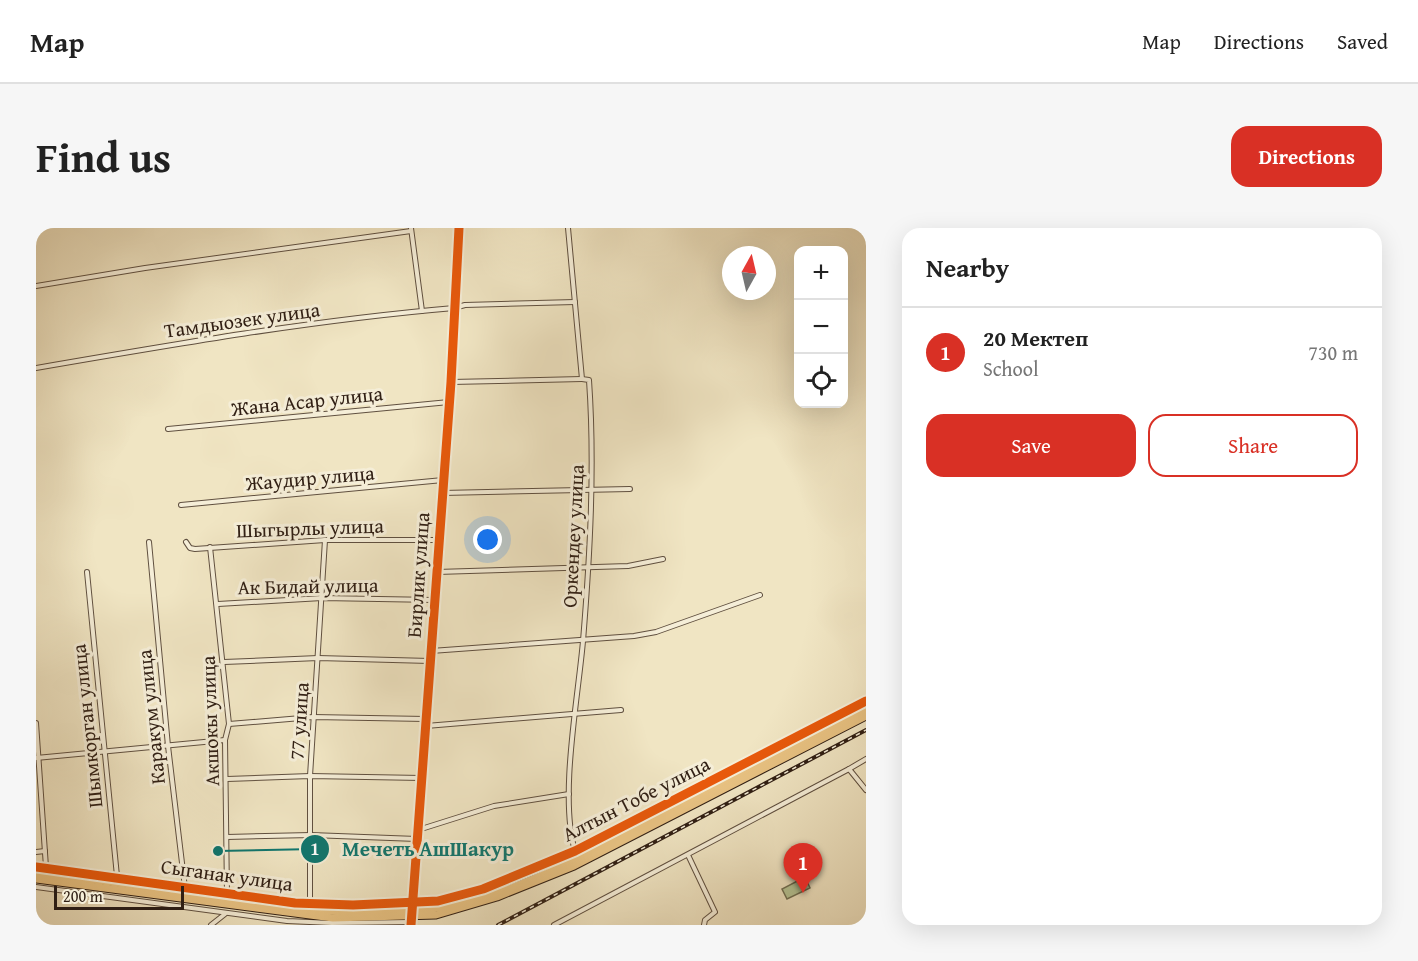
<!DOCTYPE html>
<meta charset="utf-8">
<style>
body{margin:0;font-family:"Gentium Book Plus",serif;background:#f6f6f6;color:#222}
.controls{position:absolute;right:18px;top:18px;display:grid;overflow:hidden;border-radius:12px;box-shadow:0 6px 24px #0002}
.controls button{width:54px;height:54px;display:grid;place-items:center;padding:0;border:0;border-bottom:2px solid #e0e0e0;background:#fff;color:#222;font:30px sans-serif}
.compass{position:absolute;left:686px;top:18px;width:54px;height:54px;border-radius:50%;background:#fff;box-shadow:0 6px 24px #0002;rotate:8deg}
.scale{position:absolute;left:18px;bottom:15px;width:130px;box-sizing:border-box;padding-left:6px;border:3px solid #301f14;border-top:0;font-size:16px;line-height:21px;white-space:nowrap;color:#301f14;-webkit-text-stroke:4px #f5eed8;paint-order:stroke}
.you{position:absolute;left:452px;top:312px;width:21px;height:21px;margin:-15px;border:4px solid #fff;border-radius:50%;background:#1a73e8;box-shadow:0 0 0 9px #1a73e833}
.badge{display:grid;place-items:center;width:39px;height:39px;border-radius:50%;background:#d93025;color:#fff;font-size:20px;font-weight:700}
.pin{position:absolute;translate:-50% -50px;filter:drop-shadow(0 2px 3px #0008)}
.pin::after{content:'';position:absolute;top:32px;width:21px;height:18px;background:inherit;clip-path:polygon(0 0,100% 0,50% 100%)}
.list{margin:0;padding:0;list-style:none}
h2{display:flex;justify-content:space-between;align-items:center;height:78px;margin:0;padding:0 24px;font-size:26px}
h2 small{font-size:20px;font-weight:400;color:#767676}
.list li{display:grid;grid-template-columns:39px 1fr auto;gap:18px;align-items:center;box-sizing:border-box;height:90px;padding:0 24px;border-top:2px solid #e0e0e0}
.list b{display:block;font-size:22px;white-space:nowrap}
.list p{margin:0;font-size:20px;white-space:nowrap;color:#767676}
.list em{font-size:20px;font-style:normal;color:#767676}
.actions{display:flex;gap:12px;padding:18px 24px}
.actions a{flex:1;padding:14px 0;border:2px solid #d93025;border-radius:18px;text-align:center;font-size:21px;color:#d93025}
.actions .main{background:#d93025;color:#fff}
.icon{flex:none;width:33px;height:33px;fill:none;stroke:currentColor;stroke-width:2;stroke-linecap:round;stroke-linejoin:round}
.map{position:relative;flex:none;width:830px;height:697px;overflow:hidden;border-radius:18px}
header{display:flex;align-items:center;gap:36px;box-sizing:border-box;height:84px;padding:0 30px;background:#fff;border-bottom:2px solid #e0e0e0}
header strong{font-size:28px}
nav{display:flex;gap:33px;margin-inline-start:auto;font-size:21px}
.intro{display:flex;align-items:center;justify-content:space-between;box-sizing:border-box;height:144px;padding:0 36px}
h1{margin:0;font-size:42px}
.button{padding:15px 27px;border-radius:18px;background:#d93025;color:#fff;font-size:21px;font-weight:700}
main{display:flex;gap:36px;padding:0 36px}
aside{flex:1;background:#fff;border-radius:18px;box-shadow:0 6px 24px #0002}
.map>svg:first-child{display:block}
</style>
<header>
<strong>Map</strong>
<nav><a>Map</a><a>Directions</a><a>Saved</a></nav>
</header>
<div class="intro"><h1>Find us</h1><a class="button">Directions</a></div>
<main>
<div class="map">
<svg width="830" height="697" viewBox="0 0 830 697">
<rect width="100%" height="100%" fill="#f0e5c3"/>
<filter id="stains"><feTurbulence type="fractalNoise" baseFrequency=".00333" numOctaves="4"/><feColorMatrix values="0 0 0 0 .2 0 0 0 0 .09 0 0 0 0 .02 0 0 0 .5 -.17"/></filter>
<radialGradient id="worn" r=".72"><stop offset=".6" stop-color="#630" stop-opacity="0"/><stop offset="1" stop-color="#630" stop-opacity=".3"/></radialGradient>
<path fill="#b6c596" stroke="#737255" stroke-width="1.5" d="M 769,649 L 774,660 L 751,671 L 746,661 Z"/>
<g fill="none" stroke-linecap="round" stroke-linejoin="round">
<g stroke="#605040" stroke-width="6">
<g id="street">
<path d="M 375,0 L 386,83"/>
<path d="M 532,0 L 546,151 L 553,152 C 559,238 554,327 547,413 C 542,471 523,569 539,623"/>
<path d="M 0,58 L 109,40 L 375,3"/>
<path d="M 0,140 C 139,116 278,92 418,80 L 429,77 L 539,74"/>
<path d="M 415,154 L 546,151"/>
<path d="M 132,201 L 413,174"/>
<path d="M 406,265 L 594,261"/>
<path d="M 145,277 L 407,252"/>
<path d="M 113,314 L 132,518 L 149,660"/>
<path d="M 150,314 L 154,320 L 159,321 L 289,312 L 403,312"/>
<path d="M 174,319 L 193,496 L 189,512 L 191,666"/>
<path d="M 51,344 L 81,648"/>
<path d="M 401,344 L 592,338 L 627,331"/>
<path d="M 182,376 L 286,370 L 399,372"/>
<path d="M 395,423 L 598,408 L 620,404 L 724,367"/>
<path d="M 188,434 L 282,430 L 394,433"/>
<path d="M 0,495 L 10,639"/>
<path d="M 193,496 L 277,489 L 390,491"/>
<path d="M 390,498 L 585,482"/>
<path d="M 0,530 L 189,512"/>
<path d="M 813,541 L 830,531"/>
<path d="M 191,551 L 274,548 L 386,550"/>
<path d="M 382,602 L 458,578 L 533,566"/>
<path d="M 191,609 L 275,607 L 381,611"/>
<path d="M 0,624 L 9,623"/>
<path d="M 652,627 L 679,684 L 669,692 L 668,697"/>
<path d="M 0,639 L 259,675 L 317,677 L 402,673 L 447,661 L 539,623 L 830,473"/>
<path d="M 0,659 L 251,693 L 296,695 L 375,694"/>
<path d="M 274,676 L 274,548 L 289,312"/>
<path d="M 175,697 L 189,686"/>
<path d="M 375,697 L 415,154 L 423,0"/>
<path d="M 518,697 L 813,541 L 830,562"/>
</g>
</g>
<g stroke="#301f14" stroke-width="9">
<g id="highway">
<path d="M 0,647 C 127,654 249,693 377,683 C 463,677 546,628 621,590 C 691,554 760,518 830,482"/>
<path d="M 0,651 L 297,690 L 400,687 L 461,669 L 538,638 L 830,488"/>
</g>
</g>
<use href="#street" stroke="#f5eed8" stroke-width="4"/>
<use href="#highway" stroke="#e8c282" stroke-width="7"/>
<g stroke="#301f14" stroke-width="4">
<path id="rail" d="M 462,697 L 830,502"/>
</g>
<use href="#rail" stroke="#f5eed8" stroke-width="1.5" stroke-dasharray="4.5" stroke-linecap="butt"/>
<g stroke="#f5eed8" stroke-width="13">
<g id="cycleway">
<path d="M 0,639 L 259,675 L 317,677 L 402,673 L 447,661 L 539,623 L 830,473"/>
<path d="M 375,697 L 415,154 L 423,0"/>
</g>
</g>
<use href="#cycleway" stroke="#e8590c" stroke-width="9"/>
</g>
<g text-anchor="middle" stroke-width="6" stroke-linejoin="round" paint-order="stroke">
<g font-size="20" fill="#301f14" stroke="#f5eed8">
<text transform="translate(206 92) rotate(-8)" y="7">Тамдыозек улица</text>
<text transform="translate(271 173) rotate(-6)" y="7">Жана Асар улица</text>
<text transform="translate(274 250) rotate(-5)" y="7">Жаудир улица</text>
<text transform="translate(274 300) rotate(-2)" y="7">Шыгырлы улица</text>
<text transform="translate(537 308) rotate(-87)" y="7">Оркендеу улица</text>
<text transform="translate(382 347) rotate(-86)" y="7">Бирлик улица</text>
<text transform="translate(272 358) rotate(-1)" y="7">Ак Бидай улица</text>
<text transform="translate(115 489) rotate(-96)" y="7">Каракум улица</text>
<text transform="translate(174 493) rotate(-92)" y="7">Акшокы улица</text>
<text transform="translate(263 493) rotate(-86)" y="7">77 улица</text>
<text transform="translate(51 498) rotate(-96)" y="7">Шымкорган улица</text>
<text transform="translate(600 571) rotate(-27)" y="7">Алтын Тобе улица</text>
<text transform="translate(191 647) rotate(8)" y="7">Сыганак улица</text>
</g>
</g>
<path fill="none" stroke="#0f766e" stroke-width="2" d="M182 623L279 621"/>
<g fill="#0f766e" stroke="#f5eed8" stroke-width="2">
<circle cx="182" cy="623" r="6"/>
<circle cx="279" cy="621" r="15"/>
</g>
<g font-size="18" text-anchor="middle" font-weight="bold" fill="#fff">
<text x="279" y="627">1</text>
</g>
<g font-size="21" text-anchor="middle" font-weight="bold" fill="#0f766e" stroke="#f5eed8" stroke-width="6" stroke-linejoin="round" paint-order="stroke">
<text x="392" y="628">Мечеть АшШакур</text>
</g>
<rect width="100%" height="100%" filter="url(#stains)"/>
<rect width="100%" height="100%" fill="url(#worn)"/>
</svg>
<div class="controls">
<button>+</button>
<button>−</button>
<button><svg class="icon" aria-label="locate" viewBox="0 0 24 24"><circle cx="12" cy="12" r="6"/><path d="M12 2v4M12 18v4M2 12h4M18 12h4"/></svg></button>
</div>
<svg class="compass" viewBox="-18 -18 36 36"><path d="M0-13l5 13h-10z" fill="#e53935"/><path d="M0 13l5-13h-10z" fill="#767676"/></svg>
<div class="scale">200 m</div>
<div class="you"></div>
<div class="pin badge" style="left:767px;top:665px">1</div>
</div>
<aside>
<h2>Nearby<small></small></h2>
<ul class="list">
<li><span class="badge">1</span><div><b>20 Мектеп</b><p>School</p></div><em>730 m</em></li>
</ul>
<div class="actions"><a class="main">Save</a><a>Share</a></div>
</aside>
</main>
